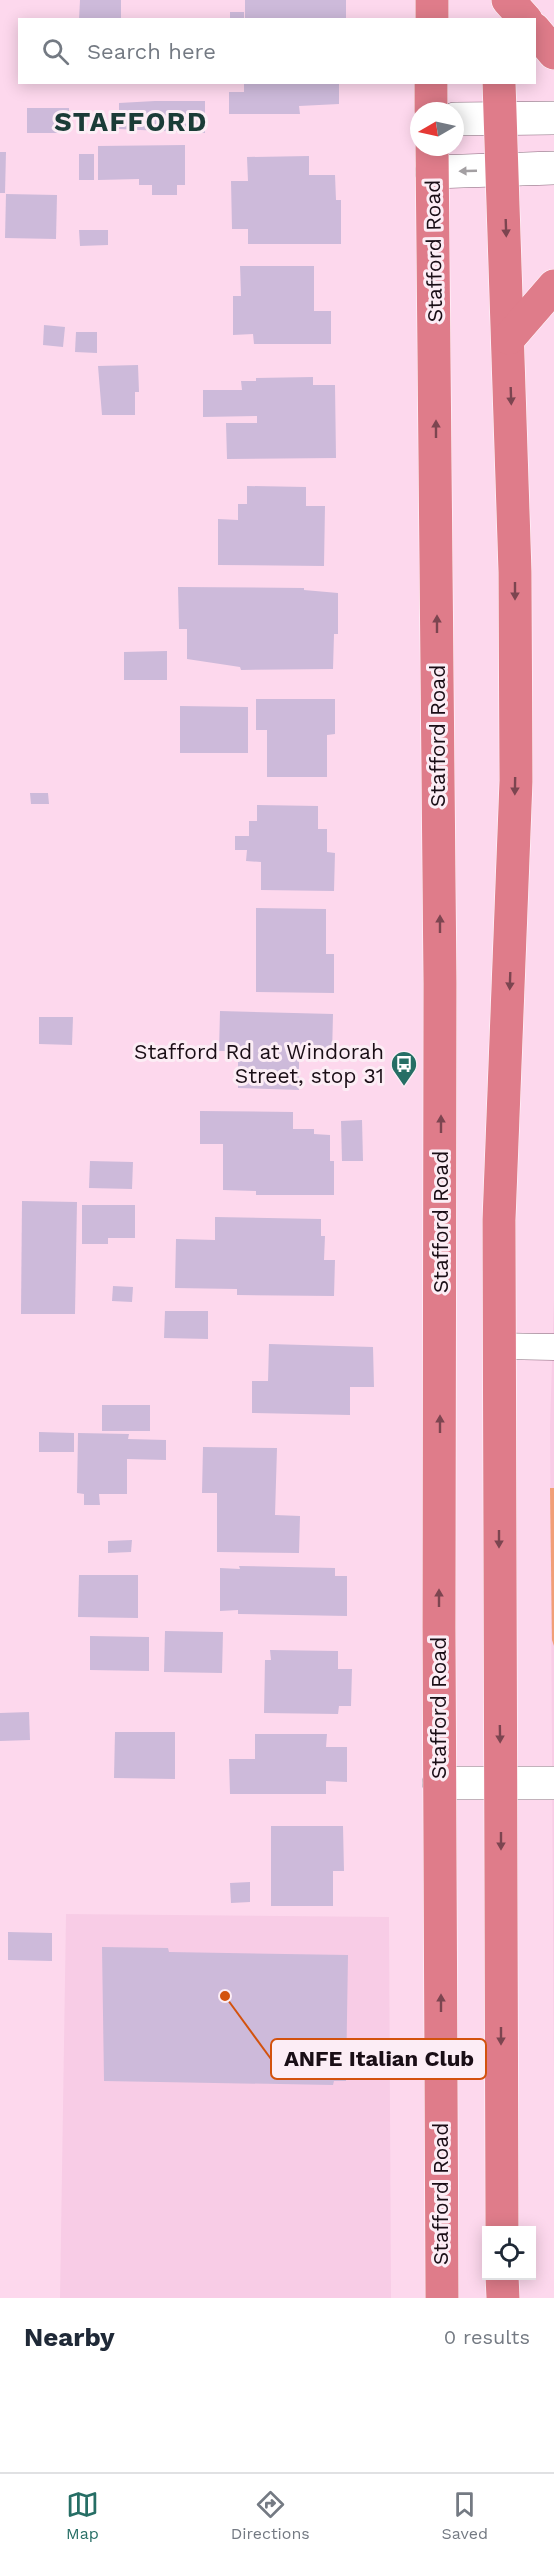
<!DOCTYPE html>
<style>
body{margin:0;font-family:"Work Sans",sans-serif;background:#f2f2f3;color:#1f2937}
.controls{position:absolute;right:18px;bottom:18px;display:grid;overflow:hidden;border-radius:0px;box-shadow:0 3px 15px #0003}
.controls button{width:54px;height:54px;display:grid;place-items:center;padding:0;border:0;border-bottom:2px solid #e0e1e3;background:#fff;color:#1f2937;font:30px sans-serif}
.compass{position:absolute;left:410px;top:102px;width:54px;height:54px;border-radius:50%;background:#fff;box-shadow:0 3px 15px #0003;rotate:261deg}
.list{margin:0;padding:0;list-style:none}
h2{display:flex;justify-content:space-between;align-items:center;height:78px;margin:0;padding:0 24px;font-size:26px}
h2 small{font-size:20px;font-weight:400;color:#747a83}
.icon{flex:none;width:33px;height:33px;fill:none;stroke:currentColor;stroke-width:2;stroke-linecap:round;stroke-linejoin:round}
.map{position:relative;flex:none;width:554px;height:2298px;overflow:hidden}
.search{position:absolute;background:#fff;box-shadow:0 3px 15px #0003;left:18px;right:18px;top:18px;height:66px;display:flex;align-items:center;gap:15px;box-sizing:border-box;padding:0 21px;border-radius:0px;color:#747a83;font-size:22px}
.sheet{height:174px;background:#fff}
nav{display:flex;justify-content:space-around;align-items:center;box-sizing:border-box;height:84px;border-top:2px solid #e0e1e3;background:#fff;font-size:16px;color:#747a83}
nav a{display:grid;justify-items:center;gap:3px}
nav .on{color:#266e65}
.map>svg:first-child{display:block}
</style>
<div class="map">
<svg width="554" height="2298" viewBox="0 0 554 2298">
<rect width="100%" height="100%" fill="#fdd8ed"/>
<g fill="#f8cce6">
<path d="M 554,1298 L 554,2090 L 550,1426 Z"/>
<path d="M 66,1914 L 389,1917 L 391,2298 L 60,2298 Z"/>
</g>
<path fill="#f19f77" d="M 550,1488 L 554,1488 L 554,1646 L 552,1640 Z"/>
<g fill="#cdbada">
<path d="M 80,0 L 121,0 L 121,20 L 79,20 Z"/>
<rect x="245" y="0" width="101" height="20"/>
<rect x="230" y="12" width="14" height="8"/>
<path d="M 244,82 L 339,82 L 339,104 L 299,106 L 300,114 L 229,114 L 229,92 L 244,92 Z"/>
<path d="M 155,101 L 205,101 L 205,133 L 119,129 L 119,103 Z"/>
<rect x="27" y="108" width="42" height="25"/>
<path d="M 185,145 L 185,185 L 177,185 L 177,195 L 152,195 L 152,185 L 139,185 L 139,179 L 98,180 L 98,146 Z"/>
<path d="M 0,152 L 6,152 L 5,193 L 0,193 Z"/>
<rect x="79" y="154" width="15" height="26"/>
<path d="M 309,156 L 309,175 L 335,175 L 336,200 L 341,200 L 341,244 L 248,244 L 248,229 L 232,229 L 231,181 L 248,181 L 247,157 Z"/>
<path d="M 6,194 L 57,195 L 56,239 L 5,238 Z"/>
<path d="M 79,230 L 108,230 L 108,245 L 80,246 Z"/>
<path d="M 240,266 L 314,266 L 314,311 L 331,311 L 331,344 L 254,344 L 253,334 L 233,335 L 233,296 L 241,296 Z"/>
<path d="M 44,325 L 65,327 L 63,347 L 43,345 Z"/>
<path d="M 76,332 L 97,332 L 97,353 L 75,352 Z"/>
<path d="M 138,365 L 139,392 L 135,392 L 135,415 L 102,415 L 98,366 Z"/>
<path d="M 313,377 L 313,385 L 335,385 L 336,458 L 227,459 L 226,423 L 257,423 L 257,416 L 203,417 L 203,390 L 242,390 L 241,381 L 256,381 L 256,378 Z"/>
<path d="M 247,486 L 306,487 L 306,506 L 325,506 L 324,566 L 218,565 L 218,519 L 238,520 L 238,504 L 247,504 Z"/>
<path d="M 178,587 L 304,588 L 304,590 L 338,593 L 338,634 L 334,634 L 333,669 L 241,670 L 240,667 L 187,659 L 187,629 L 179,629 Z"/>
<path d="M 167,651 L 167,680 L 124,680 L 124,652 Z"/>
<path d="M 256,699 L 335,699 L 335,734 L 327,735 L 327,777 L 267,777 L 267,730 L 256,730 Z"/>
<path d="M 180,706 L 248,707 L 248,753 L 180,753 Z"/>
<path d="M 30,793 L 48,793 L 49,804 L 31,804 Z"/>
<path d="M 257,805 L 318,806 L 318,829 L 327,829 L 327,852 L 335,853 L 334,891 L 261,890 L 261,862 L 246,861 L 247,850 L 235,850 L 235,836 L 249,836 L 249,821 L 257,821 Z"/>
<path d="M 256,908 L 326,909 L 326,954 L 334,954 L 334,993 L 256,992 Z"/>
<path d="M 220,1011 L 333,1014 L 332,1055 L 299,1054 L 299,1090 L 238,1088 L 238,1051 L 219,1051 Z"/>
<path d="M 39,1017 L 73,1017 L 72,1045 L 39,1044 Z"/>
<path d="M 200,1111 L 293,1112 L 293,1129 L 314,1129 L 314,1134 L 330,1135 L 330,1161 L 334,1161 L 334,1195 L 256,1195 L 256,1191 L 223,1190 L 223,1144 L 200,1144 Z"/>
<path d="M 362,1120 L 363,1161 L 342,1161 L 341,1121 Z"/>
<path d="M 90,1161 L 133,1162 L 132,1189 L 89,1188 Z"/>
<path d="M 22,1201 L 77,1202 L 75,1314 L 21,1314 Z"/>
<path d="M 82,1205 L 135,1205 L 135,1238 L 108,1238 L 108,1244 L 82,1244 Z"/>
<path d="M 215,1217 L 321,1219 L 321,1236 L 325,1236 L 324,1260 L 335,1260 L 334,1296 L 237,1295 L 237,1289 L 175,1288 L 176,1239 L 215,1240 Z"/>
<path d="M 113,1286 L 133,1287 L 132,1302 L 112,1301 Z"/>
<path d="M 165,1311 L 208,1311 L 208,1339 L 164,1338 Z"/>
<path d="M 269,1344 L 373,1347 L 374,1387 L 350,1387 L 350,1415 L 252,1413 L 252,1381 L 268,1381 Z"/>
<rect x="102" y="1405" width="48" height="26"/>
<path d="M 39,1432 L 74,1433 L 74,1452 L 39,1452 Z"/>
<path d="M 78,1433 L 129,1434 L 128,1439 L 166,1440 L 166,1460 L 127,1459 L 127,1494 L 99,1494 L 100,1505 L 84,1505 L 84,1494 L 77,1493 Z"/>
<path d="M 203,1447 L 277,1448 L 275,1515 L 300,1516 L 299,1553 L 217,1552 L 217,1493 L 202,1493 Z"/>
<path d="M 132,1540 L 131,1552 L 108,1553 L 108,1541 Z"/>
<path d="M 239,1566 L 335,1568 L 335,1576 L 347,1576 L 347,1616 L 238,1614 L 238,1610 L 220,1611 L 220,1568 L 240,1569 Z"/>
<path d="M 79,1575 L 138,1575 L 138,1618 L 78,1617 Z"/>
<path d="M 165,1631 L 223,1632 L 222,1673 L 164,1672 Z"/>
<path d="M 90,1636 L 149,1637 L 149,1671 L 90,1670 Z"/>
<path d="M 270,1650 L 338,1651 L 338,1669 L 352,1669 L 351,1706 L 339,1706 L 338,1714 L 264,1713 L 265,1660 L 271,1660 Z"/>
<path d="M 29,1712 L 30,1740 L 0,1741 L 0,1713 Z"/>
<path d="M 115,1732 L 175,1732 L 175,1779 L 114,1778 Z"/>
<path d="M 255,1734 L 327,1734 L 326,1747 L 347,1747 L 347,1782 L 326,1781 L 326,1794 L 230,1794 L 229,1759 L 255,1759 Z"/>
<path d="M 271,1826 L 343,1826 L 344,1871 L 333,1871 L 333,1906 L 271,1906 Z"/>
<path d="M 250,1882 L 250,1902 L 231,1903 L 230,1883 Z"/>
<path d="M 8,1932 L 52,1933 L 52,1961 L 8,1960 Z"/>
<path d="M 102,1947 L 168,1948 L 169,1952 L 348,1955 L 346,2081 L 334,2081 L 333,2085 L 104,2081 Z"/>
</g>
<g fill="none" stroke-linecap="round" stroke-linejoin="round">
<g stroke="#846477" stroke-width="27">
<path id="service" d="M 499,1346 L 554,1347"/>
</g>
<g stroke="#846477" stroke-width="34">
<g id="minor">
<path d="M 455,119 L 554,118"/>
<path d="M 432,172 L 554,168"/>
<path d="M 439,1783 L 554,1783"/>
</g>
</g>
<g stroke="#fff" stroke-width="34">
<g id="trunk">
<path d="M 508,0 L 526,20"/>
<path d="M 432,20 L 432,0"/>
<path d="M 534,29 L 554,53"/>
<path d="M 499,82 L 515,572 L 516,781 L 499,1220 L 502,2230"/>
<path d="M 431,111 L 431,82"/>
<path d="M 432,147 L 440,983 L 439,1628 L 442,2298"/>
<path d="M 509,338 L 554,286"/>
<path d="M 502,2276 L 503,2298"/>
</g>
</g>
<use href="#service" stroke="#fff" stroke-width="26"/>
<use href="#minor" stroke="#fff" stroke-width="33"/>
<use href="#trunk" stroke="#df7c8a" stroke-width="33"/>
</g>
<defs><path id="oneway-solid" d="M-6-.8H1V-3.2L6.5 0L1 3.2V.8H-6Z" transform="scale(1.5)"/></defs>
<use fill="#a39fa2" href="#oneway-solid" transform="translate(468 171) rotate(178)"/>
<g fill="#7c4550">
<use href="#oneway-solid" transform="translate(506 228) rotate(88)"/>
<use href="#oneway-solid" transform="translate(511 396) rotate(88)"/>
<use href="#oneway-solid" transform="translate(436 429) rotate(-90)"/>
<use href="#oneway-solid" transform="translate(515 591) rotate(90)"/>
<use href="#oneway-solid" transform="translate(437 624) rotate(-90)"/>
<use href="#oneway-solid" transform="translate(515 786) rotate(91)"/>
<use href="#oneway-solid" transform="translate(440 924) rotate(-90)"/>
<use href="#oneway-solid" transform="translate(510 981) rotate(92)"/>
<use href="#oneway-solid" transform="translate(441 1124) rotate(-90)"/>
<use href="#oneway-solid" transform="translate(440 1424) rotate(-90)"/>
<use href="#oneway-solid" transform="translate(499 1539) rotate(90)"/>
<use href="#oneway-solid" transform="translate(439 1598) rotate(-90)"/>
<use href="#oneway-solid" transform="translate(500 1734) rotate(89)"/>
<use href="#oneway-solid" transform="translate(501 1841) rotate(90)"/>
<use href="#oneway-solid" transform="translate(441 2003) rotate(-90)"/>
<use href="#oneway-solid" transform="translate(501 2036) rotate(90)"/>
</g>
<defs>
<g id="bus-pin" transform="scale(1.35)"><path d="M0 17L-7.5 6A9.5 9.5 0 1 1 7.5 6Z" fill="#266e65" stroke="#fcedf5"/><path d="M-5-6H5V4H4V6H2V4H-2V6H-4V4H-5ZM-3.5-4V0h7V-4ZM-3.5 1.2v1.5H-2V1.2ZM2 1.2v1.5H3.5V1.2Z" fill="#fff"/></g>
</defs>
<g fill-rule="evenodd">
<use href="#bus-pin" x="404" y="1064"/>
</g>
<g text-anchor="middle" stroke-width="6" stroke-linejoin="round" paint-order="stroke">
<g font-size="21" fill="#1a0e16" stroke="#fcedf5">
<text transform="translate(434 251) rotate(-91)" y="7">Stafford Road</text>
<text transform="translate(438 736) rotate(-90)" y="7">Stafford Road</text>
<text transform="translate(441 1222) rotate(-90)" y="7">Stafford Road</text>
<text transform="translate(439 1708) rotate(-90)" y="7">Stafford Road</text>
<text transform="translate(441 2194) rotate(-90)" y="7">Stafford Road</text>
</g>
<g font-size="21" fill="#1a0e16" stroke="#fcedf5" text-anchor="end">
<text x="384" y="1059">Stafford Rd at Windorah<tspan x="384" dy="24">Street, stop 31</tspan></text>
</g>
<g font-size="27" font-weight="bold" letter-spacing="1.5" fill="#1a3c37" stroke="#fcedf5">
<text x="131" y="131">STAFFORD</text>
</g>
</g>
<path fill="none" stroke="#d3520d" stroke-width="2" d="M225 1996L271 2059"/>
<circle fill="#d3520d" stroke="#fcedf5" stroke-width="2" cx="225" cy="1996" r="6"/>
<rect fill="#fcedf5" stroke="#d3520d" stroke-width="2" x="271" y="2039" width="215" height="40" rx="6"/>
<g font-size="22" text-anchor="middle" font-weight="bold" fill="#1a0e16">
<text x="379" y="2066">ANFE Italian Club</text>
</g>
</svg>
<div class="controls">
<button><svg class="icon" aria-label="locate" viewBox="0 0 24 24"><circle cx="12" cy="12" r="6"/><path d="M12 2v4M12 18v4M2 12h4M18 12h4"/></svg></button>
</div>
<svg class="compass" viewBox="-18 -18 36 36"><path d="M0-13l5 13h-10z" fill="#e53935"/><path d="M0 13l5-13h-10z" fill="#747a83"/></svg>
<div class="search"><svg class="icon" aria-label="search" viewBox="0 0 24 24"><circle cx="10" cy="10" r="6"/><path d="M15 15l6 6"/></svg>Search here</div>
</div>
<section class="sheet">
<h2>Nearby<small>0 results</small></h2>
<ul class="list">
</ul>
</section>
<nav>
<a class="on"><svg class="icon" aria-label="map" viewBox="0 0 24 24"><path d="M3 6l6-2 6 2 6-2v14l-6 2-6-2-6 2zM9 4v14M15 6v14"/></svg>Map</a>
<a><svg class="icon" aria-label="directions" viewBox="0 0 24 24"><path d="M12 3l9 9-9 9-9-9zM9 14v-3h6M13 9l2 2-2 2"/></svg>Directions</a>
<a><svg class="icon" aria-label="saved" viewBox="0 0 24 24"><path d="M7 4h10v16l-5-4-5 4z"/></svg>Saved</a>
</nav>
